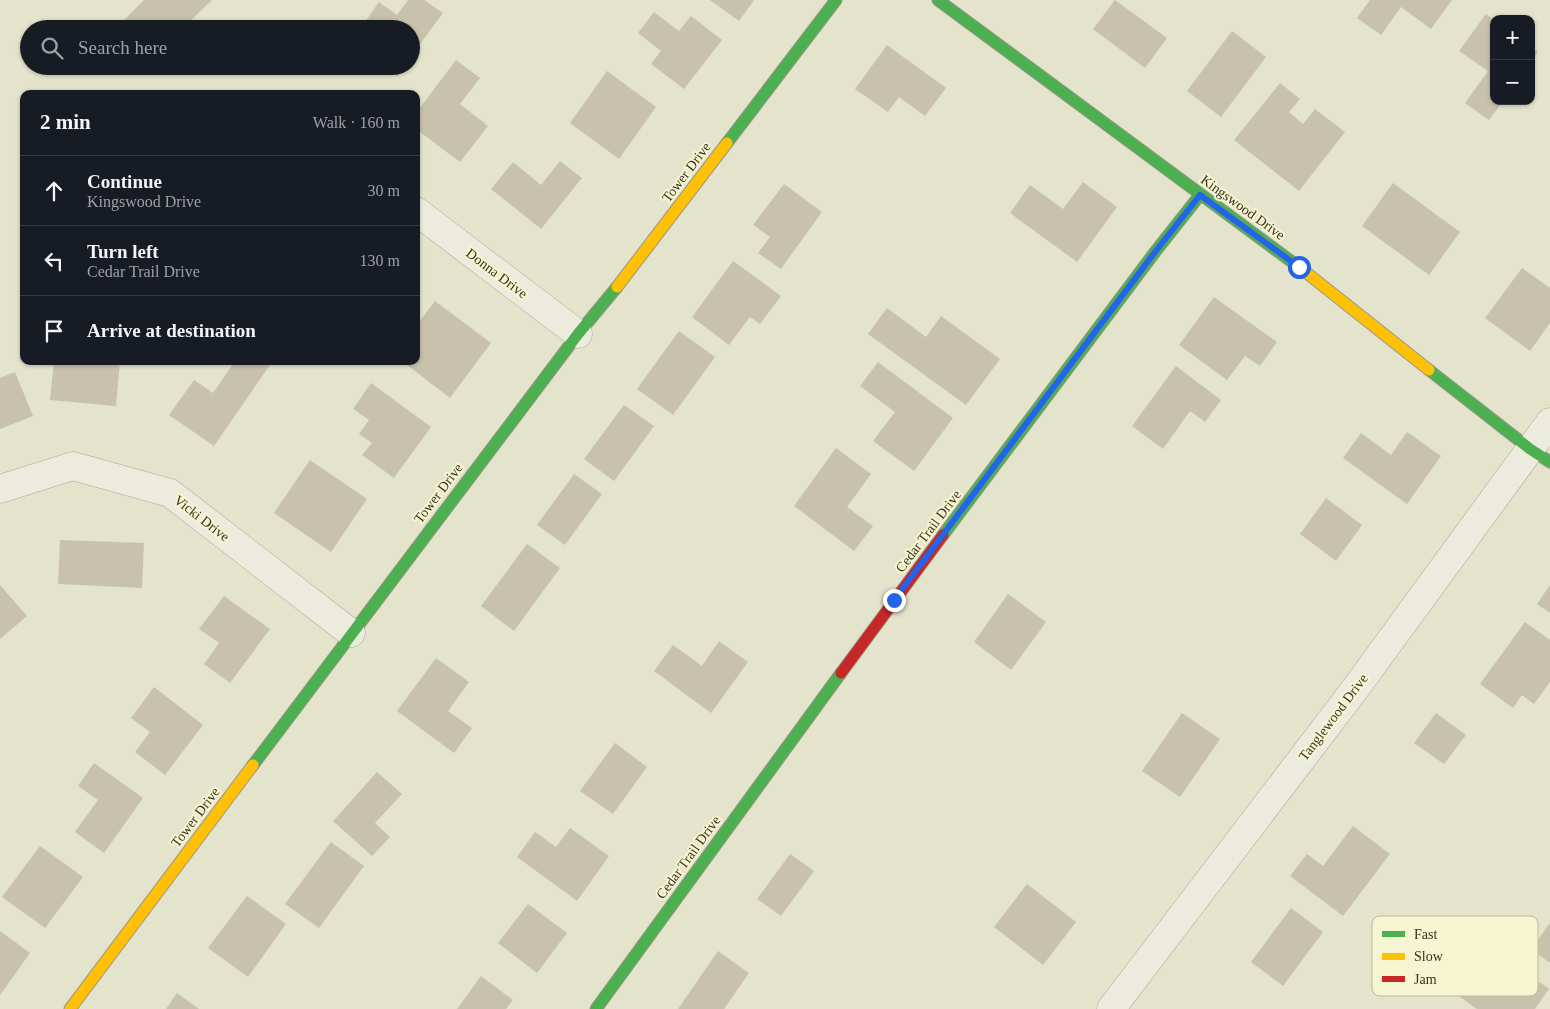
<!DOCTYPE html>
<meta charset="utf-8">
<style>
body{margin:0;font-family:Georgia,serif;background:#20242c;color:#f1f3f6}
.controls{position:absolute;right:15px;top:15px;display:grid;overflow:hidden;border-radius:10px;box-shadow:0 1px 4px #0004}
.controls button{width:45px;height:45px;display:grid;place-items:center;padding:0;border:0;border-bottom:1px solid #363941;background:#171b24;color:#f1f3f6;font:25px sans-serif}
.stop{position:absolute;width:15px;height:15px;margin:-11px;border:4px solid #2563eb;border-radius:50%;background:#fff}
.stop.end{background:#2563eb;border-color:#fff;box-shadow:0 1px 5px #0008}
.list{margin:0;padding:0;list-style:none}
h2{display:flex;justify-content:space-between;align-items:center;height:65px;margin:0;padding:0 20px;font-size:21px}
h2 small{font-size:16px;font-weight:400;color:#9ea1a6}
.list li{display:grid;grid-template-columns:32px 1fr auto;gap:15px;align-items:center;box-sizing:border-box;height:70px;padding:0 20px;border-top:1px solid #363941}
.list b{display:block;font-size:19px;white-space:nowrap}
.list p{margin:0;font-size:16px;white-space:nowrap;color:#9ea1a6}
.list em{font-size:16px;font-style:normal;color:#9ea1a6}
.icon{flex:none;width:28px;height:28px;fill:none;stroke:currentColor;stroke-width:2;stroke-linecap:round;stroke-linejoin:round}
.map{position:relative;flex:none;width:1550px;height:1009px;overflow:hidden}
.search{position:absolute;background:#171b24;box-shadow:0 1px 4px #0004;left:20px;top:20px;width:400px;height:55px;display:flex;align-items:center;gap:12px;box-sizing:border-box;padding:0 18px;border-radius:28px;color:#9ea1a6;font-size:19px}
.panel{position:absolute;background:#171b24;box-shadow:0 1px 4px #0004;left:20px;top:90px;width:400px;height:275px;border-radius:10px}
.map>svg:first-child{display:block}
</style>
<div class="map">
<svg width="1550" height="1009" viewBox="0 0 1550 1009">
<rect width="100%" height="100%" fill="#e4e3cc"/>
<g fill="#c8c2ad">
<path d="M 144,0 L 212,0 L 182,29 L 132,29 L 124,20 Z"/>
<path d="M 408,0 L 424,0 L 443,13 L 411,56 L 411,29 L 360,29 L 379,2 L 397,15 Z"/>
<path d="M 710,0 L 754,0 L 739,21 Z"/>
<path d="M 1115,0 L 1167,38 L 1145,68 L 1093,29 Z"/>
<path d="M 1370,0 L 1452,0 L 1431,29 L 1401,7 L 1381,35 L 1357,18 Z"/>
<path d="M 654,12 L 679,31 L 691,16 L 722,40 L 684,89 L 651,64 L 661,51 L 638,33 Z"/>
<path d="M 1486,14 L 1494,20 L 1494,101 L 1503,101 L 1489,120 L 1465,103 L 1488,71 L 1459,51 Z"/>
<path d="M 1232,31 L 1266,57 L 1221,117 L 1187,91 Z"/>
<path d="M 887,45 L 946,88 L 925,116 L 899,97 L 888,112 L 855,89 Z"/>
<path d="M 1531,47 L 1538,52 L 1531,61 Z"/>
<path d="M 456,60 L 480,78 L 460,104 L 488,126 L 460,162 L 416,129 L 416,113 Z"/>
<path d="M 384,66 L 404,66 L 397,76 Z"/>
<path d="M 607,71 L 656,107 L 619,159 L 570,123 Z"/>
<path d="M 1280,83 L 1300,99 L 1289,112 L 1303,124 L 1315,109 L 1345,132 L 1299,191 L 1234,140 Z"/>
<path d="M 560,161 L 582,178 L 541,229 L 491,189 L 513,162 L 541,185 Z"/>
<path d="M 1083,182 L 1117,207 L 1077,262 L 1010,213 L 1030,185 L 1063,209 Z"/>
<path d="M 1393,183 L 1460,232 L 1429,275 L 1362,226 Z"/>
<path d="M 784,184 L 822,212 L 781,269 L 758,253 L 770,237 L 753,225 Z"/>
<path d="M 733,261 L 781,296 L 760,324 L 750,317 L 729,345 L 692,317 Z"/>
<path d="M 1522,268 L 1550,288 L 1550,323 L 1530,351 L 1485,318 Z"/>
<path d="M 1214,297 L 1277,342 L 1260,366 L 1245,356 L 1227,380 L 1179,345 Z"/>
<path d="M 435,301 L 491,343 L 450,398 L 402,361 L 416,361 L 416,326 Z"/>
<path d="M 887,308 L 926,337 L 941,316 L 1000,359 L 966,405 L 868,334 Z"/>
<path d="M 679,331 L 715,357 L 673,415 L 637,389 Z"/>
<path d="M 54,361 L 120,361 L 116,406 L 50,400 Z"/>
<path d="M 235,361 L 272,362 L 214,446 L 169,415 L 194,380 L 213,393 Z"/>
<path d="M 878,362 L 953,418 L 914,471 L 873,441 L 895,412 L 860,386 Z"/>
<path d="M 1176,366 L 1221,400 L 1205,422 L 1190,411 L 1163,449 L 1132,426 Z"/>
<path d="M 15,372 L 33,416 L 0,429 L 0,378 Z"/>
<path d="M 371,383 L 431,427 L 394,478 L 362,455 L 372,443 L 359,434 L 369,420 L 353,409 Z"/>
<path d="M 624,405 L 654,426 L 614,481 L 584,459 Z"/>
<path d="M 1407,432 L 1441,456 L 1407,504 L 1343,458 L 1361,433 L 1391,455 Z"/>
<path d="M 836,448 L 871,474 L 847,507 L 873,526 L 854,551 L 794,506 Z"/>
<path d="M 310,460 L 367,499 L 331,552 L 274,513 Z"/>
<path d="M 574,474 L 602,494 L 565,545 L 537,525 Z"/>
<path d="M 1326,498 L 1362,525 L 1336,561 L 1300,534 Z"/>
<path d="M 60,540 L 144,543 L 142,588 L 58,584 Z"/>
<path d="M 527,544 L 560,568 L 514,631 L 481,606 Z"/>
<path d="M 0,585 L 27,616 L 0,639 Z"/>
<path d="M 1550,585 L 1550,613 L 1537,604 Z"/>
<path d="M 1008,594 L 1046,622 L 1011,670 L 974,642 Z"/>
<path d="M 224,596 L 270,629 L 230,683 L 204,664 L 219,643 L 199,629 Z"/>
<path d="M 1525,622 L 1550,640 L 1550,682 L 1534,704 L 1522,695 L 1513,708 L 1480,684 Z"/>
<path d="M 719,641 L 748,662 L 711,713 L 654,671 L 673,645 L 702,666 Z"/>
<path d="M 436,658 L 469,682 L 448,711 L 472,728 L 454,753 L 397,711 Z"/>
<path d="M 154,687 L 203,725 L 165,775 L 135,752 L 150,732 L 131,718 Z"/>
<path d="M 1182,713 L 1220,739 L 1180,797 L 1142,771 Z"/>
<path d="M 1436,713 L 1466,735 L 1444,764 L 1414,743 Z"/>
<path d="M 615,743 L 647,767 L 613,814 L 580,791 Z"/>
<path d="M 94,763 L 143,798 L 104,853 L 75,832 L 98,800 L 78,786 Z"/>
<path d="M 377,772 L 402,794 L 375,823 L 390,837 L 372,856 L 333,821 Z"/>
<path d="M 1353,826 L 1390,854 L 1343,916 L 1290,876 L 1307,854 L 1323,866 Z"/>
<path d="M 570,828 L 609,856 L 577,901 L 517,857 L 535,832 L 556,847 Z"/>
<path d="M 331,842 L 364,866 L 319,928 L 285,904 Z"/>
<path d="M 40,846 L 83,877 L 45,928 L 2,897 Z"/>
<path d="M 790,854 L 814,871 L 781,916 L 757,899 Z"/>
<path d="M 1027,884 L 1076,922 L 1043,965 L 994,927 Z"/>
<path d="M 247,896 L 286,924 L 248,977 L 208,948 Z"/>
<path d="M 528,904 L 567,933 L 537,973 L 498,943 Z"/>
<path d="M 1291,908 L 1323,932 L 1283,986 L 1251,962 Z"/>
<path d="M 1550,923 L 1550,963 L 1531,949 Z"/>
<path d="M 0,931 L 30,953 L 0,995 Z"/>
<path d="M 718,951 L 749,973 L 724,1009 L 678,1009 Z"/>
<path d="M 1514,963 L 1549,989 L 1535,1009 L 1477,1009 L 1460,997 L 1478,972 L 1497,986 Z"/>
<path d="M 481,976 L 513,1000 L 506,1009 L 457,1009 Z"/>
<path d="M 177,993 L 199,1009 L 166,1009 Z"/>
</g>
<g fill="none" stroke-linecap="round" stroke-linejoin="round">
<g stroke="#a9a695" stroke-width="29">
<g id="street">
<path d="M 416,211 L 578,334"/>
<path d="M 0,489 L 73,466 L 170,493 L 351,633"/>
<path d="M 1111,1009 L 1355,689 L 1550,422"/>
</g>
</g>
<g stroke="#999685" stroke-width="13">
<g id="fast">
<path d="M 938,0 L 1303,270"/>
<path d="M 727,143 L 836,0"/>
<path d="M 1429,370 L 1530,449 L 1550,462"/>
<path d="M 943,535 L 1155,252 L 1200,195"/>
<path d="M 253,765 L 578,334 L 617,287"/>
<path d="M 596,1009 L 841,673"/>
</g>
</g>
<g stroke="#999685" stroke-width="13">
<g id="slow">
<path d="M 1303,270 L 1429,370"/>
<path d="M 617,287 L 727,143"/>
<path d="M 70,1009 L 253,765"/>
</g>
</g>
<g stroke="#999685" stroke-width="13">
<path id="jam" d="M 841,673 L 943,535"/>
</g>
<use href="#street" stroke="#ececde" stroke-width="28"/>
<use href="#fast" stroke="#4caf50" stroke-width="11"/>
<use href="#slow" stroke="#ffc107" stroke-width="11"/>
<use href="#jam" stroke="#c62828" stroke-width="11"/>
</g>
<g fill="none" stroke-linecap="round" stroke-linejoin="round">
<path stroke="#2563eb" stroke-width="6" d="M 894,600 L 1155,252 L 1200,195 L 1299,267"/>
</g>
<g text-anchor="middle" stroke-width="4" stroke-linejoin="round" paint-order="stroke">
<g font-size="14" fill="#38311d" stroke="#f6f5d1">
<text transform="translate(686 172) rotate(-53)" y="5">Tower Drive</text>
<text transform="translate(1243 207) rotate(36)" y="5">Kingswood Drive</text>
<text transform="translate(497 273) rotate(37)" y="5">Donna Drive</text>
<text transform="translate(438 493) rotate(-53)" y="5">Tower Drive</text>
<text transform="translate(202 518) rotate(38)" y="5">Vicki Drive</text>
<text transform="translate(928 531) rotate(-53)" y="5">Cedar Trail Drive</text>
<text transform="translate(1333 717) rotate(-53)" y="5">Tanglewood Drive</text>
<text transform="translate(195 817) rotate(-53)" y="5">Tower Drive</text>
<text transform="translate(688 857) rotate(-54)" y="5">Cedar Trail Drive</text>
</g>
</g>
<rect x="1372" y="916" width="166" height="80" rx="8" fill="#f6f5d1" stroke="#bdba9b" stroke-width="1"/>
<rect x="1382" y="931" width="23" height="6" fill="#4caf50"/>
<rect x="1382" y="953" width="23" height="7" fill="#ffc107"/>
<rect x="1382" y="976" width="23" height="6" fill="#c62828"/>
<g font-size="14" fill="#38311d">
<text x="1414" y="939">Fast</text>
<text x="1414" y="961">Slow</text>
<text x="1414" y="984">Jam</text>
</g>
</svg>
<div class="controls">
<button>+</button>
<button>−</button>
</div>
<div class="stop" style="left:1299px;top:267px"></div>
<div class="stop end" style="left:894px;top:600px"></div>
<div class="search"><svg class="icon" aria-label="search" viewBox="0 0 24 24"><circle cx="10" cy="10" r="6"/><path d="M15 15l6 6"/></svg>Search here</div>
<section class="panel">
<h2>2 min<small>Walk · 160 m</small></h2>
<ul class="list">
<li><svg class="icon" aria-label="ahead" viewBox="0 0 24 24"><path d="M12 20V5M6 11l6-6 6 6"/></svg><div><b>Continue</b><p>Kingswood Drive</p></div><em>30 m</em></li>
<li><svg class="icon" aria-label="left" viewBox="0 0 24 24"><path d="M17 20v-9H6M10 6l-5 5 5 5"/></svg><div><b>Turn left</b><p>Cedar Trail Drive</p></div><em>130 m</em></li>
<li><svg class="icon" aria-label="arrive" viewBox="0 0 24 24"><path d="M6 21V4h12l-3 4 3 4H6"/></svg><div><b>Arrive at destination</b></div></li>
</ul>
</section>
</div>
